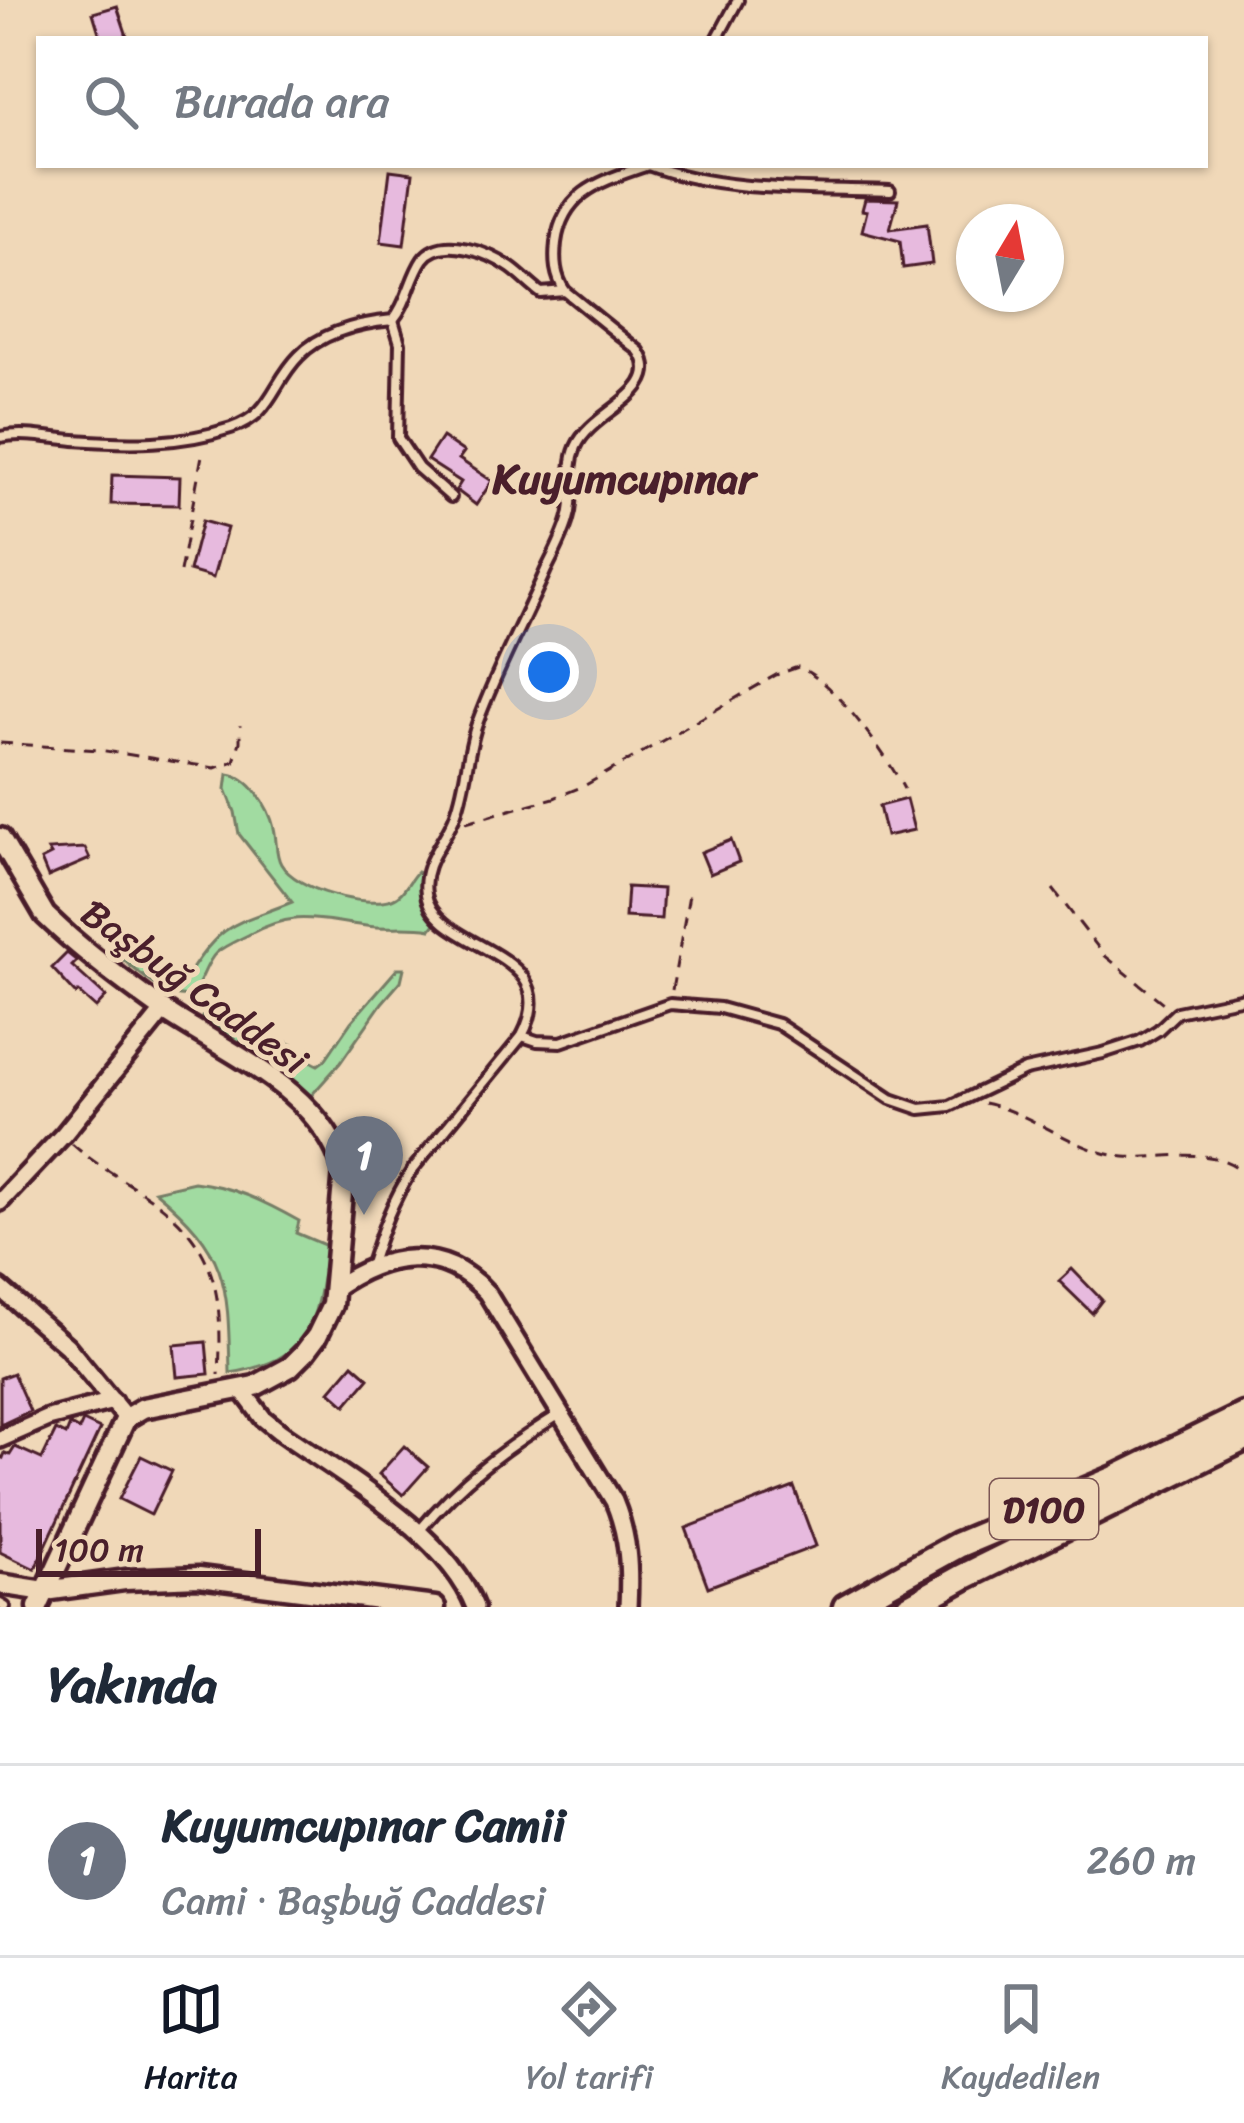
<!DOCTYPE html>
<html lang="tr">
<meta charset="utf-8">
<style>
body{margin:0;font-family:Sriracha,sans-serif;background:#f6f6f7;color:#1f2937}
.compass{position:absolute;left:956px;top:204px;width:108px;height:108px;border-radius:50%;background:#fff;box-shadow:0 3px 9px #0004;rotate:10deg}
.scale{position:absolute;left:36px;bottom:30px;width:225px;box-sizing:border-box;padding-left:12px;border:6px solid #4a1f2b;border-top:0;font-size:33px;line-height:42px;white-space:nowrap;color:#4a1f2b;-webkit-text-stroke:9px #f0d8b8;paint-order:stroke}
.you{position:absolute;left:549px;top:672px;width:42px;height:42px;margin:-30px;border:9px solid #fff;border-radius:50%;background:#1a73e8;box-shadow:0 0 0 18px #1a73e833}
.badge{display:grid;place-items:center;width:78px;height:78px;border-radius:50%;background:#111827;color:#fff;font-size:39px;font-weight:700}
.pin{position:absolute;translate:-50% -99px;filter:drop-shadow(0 3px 6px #0008)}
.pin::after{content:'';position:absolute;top:63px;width:42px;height:36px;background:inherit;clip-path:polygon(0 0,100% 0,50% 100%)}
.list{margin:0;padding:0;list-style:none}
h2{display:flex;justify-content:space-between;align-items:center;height:156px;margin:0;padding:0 48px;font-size:51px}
h2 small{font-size:39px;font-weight:400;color:#747a83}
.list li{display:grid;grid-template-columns:78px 1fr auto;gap:36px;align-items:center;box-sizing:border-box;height:192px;padding:0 48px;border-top:3px solid #e0e1e3}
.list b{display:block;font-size:45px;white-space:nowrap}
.list p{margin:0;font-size:39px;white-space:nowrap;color:#747a83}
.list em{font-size:39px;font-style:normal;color:#747a83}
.icon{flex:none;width:66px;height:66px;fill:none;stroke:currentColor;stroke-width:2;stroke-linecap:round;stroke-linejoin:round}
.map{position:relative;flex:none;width:1244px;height:1607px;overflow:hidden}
.search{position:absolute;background:#fff;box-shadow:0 3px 9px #0004;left:36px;right:36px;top:36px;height:132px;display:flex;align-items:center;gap:30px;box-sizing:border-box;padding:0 42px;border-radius:0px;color:#747a83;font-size:45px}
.sheet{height:348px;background:#fff}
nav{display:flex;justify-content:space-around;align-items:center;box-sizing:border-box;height:168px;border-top:3px solid #e0e1e3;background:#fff;font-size:33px;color:#747a83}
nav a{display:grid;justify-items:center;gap:6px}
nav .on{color:#111827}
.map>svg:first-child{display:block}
</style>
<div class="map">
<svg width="1244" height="1607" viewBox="0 0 1244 1607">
<rect width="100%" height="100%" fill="#f0d8b8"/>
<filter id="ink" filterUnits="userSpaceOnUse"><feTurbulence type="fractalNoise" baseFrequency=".00833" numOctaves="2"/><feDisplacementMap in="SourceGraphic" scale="24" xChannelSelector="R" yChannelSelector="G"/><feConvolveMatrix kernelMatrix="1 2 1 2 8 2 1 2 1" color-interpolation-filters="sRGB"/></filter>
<g filter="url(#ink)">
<g fill="#a1dba1" stroke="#767d66" stroke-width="3">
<path d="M 228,774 C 250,776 269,807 274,828 C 277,839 275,854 281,864 C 296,890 365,908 392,899 C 404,895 409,880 417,872 L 422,874 L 423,901 L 435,924 L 431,929 C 409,925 388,929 366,926 C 316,920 296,909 248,935 C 238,940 224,946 216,953 C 203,965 201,994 184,996 C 167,999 127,963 114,952 L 115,944 L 130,942 C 151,957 163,977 190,972 C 224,919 238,924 292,902 L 239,834 L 235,812 L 226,789 Z"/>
<path d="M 398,968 L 404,968 L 401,981 L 382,1003 L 340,1063 L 309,1098 C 278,1064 241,1042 201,1019 L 207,1009 C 232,1005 239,1023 258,1034 C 270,1040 285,1038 296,1047 C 304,1054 308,1061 318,1065 L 325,1060 L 351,1022 Z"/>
<path d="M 194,1182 C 233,1186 265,1202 299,1221 L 296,1233 L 327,1246 C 316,1320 314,1360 230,1373 C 228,1284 229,1252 155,1191 Z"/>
</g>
<g fill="#e7bade" stroke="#4a1f2b" stroke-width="3">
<path d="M 117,6 L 127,36 L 101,39 L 93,13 Z"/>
<path d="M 390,170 L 413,173 L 404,245 L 381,242 Z"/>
<path d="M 865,199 L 898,200 L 890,229 L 927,224 L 932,264 L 903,268 L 900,241 L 862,231 L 867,211 L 862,210 Z"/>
<path d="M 442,437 L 464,452 L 459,459 L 492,481 L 476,505 L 456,490 L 461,482 L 427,460 Z"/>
<path d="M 112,475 L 180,477 L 179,505 L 111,504 Z"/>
<path d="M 202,521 L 227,528 L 213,578 L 189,571 Z"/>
<path d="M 906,799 L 914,830 L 886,836 L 879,806 Z"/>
<path d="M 731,840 L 739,862 L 710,874 L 701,852 Z"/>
<path d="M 85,848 L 90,859 L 48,877 L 41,860 L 51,855 L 48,850 Z"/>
<path d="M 627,887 L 663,889 L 661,919 L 625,917 Z"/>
<path d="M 67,953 L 77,961 L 72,966 L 106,997 L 96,1008 L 78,992 L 76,994 L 52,968 Z"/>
<path d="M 1072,1269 L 1102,1300 L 1092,1313 L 1059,1281 Z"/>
<path d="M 206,1342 L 209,1374 L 177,1377 L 174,1345 Z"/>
<path d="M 353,1364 L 369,1378 L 346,1405 L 330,1391 Z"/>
<path d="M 13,1373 L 30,1411 L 0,1425 L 0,1378 Z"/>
<path d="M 83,1421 L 100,1429 L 35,1569 L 0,1552 L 0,1456 L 3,1458 L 5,1453 L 10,1455 L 15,1447 L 42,1459 L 56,1430 L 66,1435 L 70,1425 L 79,1430 Z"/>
<path d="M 404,1446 L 428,1467 L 403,1495 L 379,1474 Z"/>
<path d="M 141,1456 L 172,1471 L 151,1515 L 119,1499 Z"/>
<path d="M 794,1487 L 816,1546 L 708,1587 L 686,1528 Z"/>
</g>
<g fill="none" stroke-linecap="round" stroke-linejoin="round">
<g stroke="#4a1f2b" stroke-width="16">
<g id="service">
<path d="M 717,39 L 738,0"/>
<path d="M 648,165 C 724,193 810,188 890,191"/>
<path d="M 393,320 L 400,343 L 398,438 L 418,468 L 451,497"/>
<path d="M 0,437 C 24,432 50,438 74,440 C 128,444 179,445 231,428 C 272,415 272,383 299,356 C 322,332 361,323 393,320 C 408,302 410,278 423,259 C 442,234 490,253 511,268 C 522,276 530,285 541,293 L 565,291"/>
<path d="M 522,1036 L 537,1041 L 561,1042 L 670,1004 L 720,1008 L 778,1024 L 891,1099 L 920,1109 L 950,1106 L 1025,1070 L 1103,1053 L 1140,1041 L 1158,1030 L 1177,1012 L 1244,998"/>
<path d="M 370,1267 C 381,1232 392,1201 412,1170 L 522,1036 C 568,948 435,952 426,894 C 421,864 443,844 454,818 C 467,787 466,753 478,721 C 497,669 524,620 546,570 C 554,554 563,537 568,520 C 576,496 566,470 576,447 C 591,411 667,392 639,351 L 565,291 C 555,276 554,261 556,243 C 563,190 603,181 648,165"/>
<path d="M 420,1530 C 460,1481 506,1447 560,1414"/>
<path d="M 0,1604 L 5,1607"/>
</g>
</g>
<g stroke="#4a1f2b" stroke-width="24">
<g id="minor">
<path d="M 0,1202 L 64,1134 L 164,1010"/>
<path d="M 0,1288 L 67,1346 L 126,1418"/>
<path d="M 333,1289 C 384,1253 442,1243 487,1293 L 614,1501 C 629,1537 630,1569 628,1607"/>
<path d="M 242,1390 L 263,1418 L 279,1431 C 341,1475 447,1534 475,1607"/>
<path d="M 0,1439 L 48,1418 L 113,1401"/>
</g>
</g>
<g stroke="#4a1f2b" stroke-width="27">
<g id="tertiary">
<path d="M 0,838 L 45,915 L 60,929 C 92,958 127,984 162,1009 C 226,1053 321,1089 344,1171 L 332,1305 L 317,1336 L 305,1352 L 290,1367 L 255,1386 L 143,1408 L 126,1418 L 38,1607"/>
<path d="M 0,1584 L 45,1591 L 125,1580 L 199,1577 L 435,1607"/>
</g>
</g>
<g stroke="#4a1f2b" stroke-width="33">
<g id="trunk">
<path d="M 846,1607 L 958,1545 L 1115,1479 L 1244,1416"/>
<path d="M 909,1607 L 963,1577 L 1244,1438"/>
</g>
</g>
<g stroke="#4a1f2b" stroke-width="3" stroke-dasharray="12 9" stroke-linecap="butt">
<path d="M 180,572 L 203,450"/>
<path d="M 0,743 L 99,750 L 215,768 L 234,761 L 240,742 L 240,725"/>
<path d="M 466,822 L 554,798 L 584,786 L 776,675 L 798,667 C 833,680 887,755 904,789"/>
<path d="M 1053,889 L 1104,955 L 1168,1007"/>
<path d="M 672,990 L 690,889"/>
<path d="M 984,1103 C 1033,1113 1075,1152 1125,1157 C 1163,1160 1213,1144 1244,1173"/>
<path d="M 72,1144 C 93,1163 119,1177 143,1193 C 217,1242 223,1292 219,1375"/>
</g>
<use href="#service" stroke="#f0d8b8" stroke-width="8"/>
<use href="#minor" stroke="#f0d8b8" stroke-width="15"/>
<use href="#tertiary" stroke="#f0d8b8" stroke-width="18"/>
<use href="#trunk" stroke="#f0d8b8" stroke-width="24"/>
</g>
</g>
<g text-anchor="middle" stroke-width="10" stroke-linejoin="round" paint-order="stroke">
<rect fill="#f0d8b8" stroke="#7c5655" stroke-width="3" x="990" y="1479" width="108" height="60" rx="9"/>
<g font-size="36" font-weight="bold" fill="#4a1f2b">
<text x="1044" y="1522">D100</text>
</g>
<g font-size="39" fill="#4a1f2b" stroke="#f0d8b8">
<text transform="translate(195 986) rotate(36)" y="14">Başbuğ Caddesi</text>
</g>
<g font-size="42" font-weight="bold" fill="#4a1f2b" stroke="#f0d8b8">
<text x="624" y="493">Kuyumcupınar</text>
</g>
</g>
</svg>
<svg class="compass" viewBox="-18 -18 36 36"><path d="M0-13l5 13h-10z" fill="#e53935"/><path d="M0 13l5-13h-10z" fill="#747a83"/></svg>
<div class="scale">100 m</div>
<div class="you"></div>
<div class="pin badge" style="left:364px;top:1215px;background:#6b7280">1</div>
<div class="search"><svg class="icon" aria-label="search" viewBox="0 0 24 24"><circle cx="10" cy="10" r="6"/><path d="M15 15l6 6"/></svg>Burada ara</div>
</div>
<section class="sheet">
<h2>Yakında<small></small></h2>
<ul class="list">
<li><span class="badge" style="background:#6b7280">1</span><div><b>Kuyumcupınar Camii</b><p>Cami · Başbuğ Caddesi</p></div><em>260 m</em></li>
</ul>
</section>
<nav>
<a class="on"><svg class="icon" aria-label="map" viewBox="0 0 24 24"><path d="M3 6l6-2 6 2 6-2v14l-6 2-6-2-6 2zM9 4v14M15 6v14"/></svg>Harita</a>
<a><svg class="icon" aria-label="directions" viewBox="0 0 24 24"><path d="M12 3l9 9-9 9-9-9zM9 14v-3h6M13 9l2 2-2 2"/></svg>Yol tarifi</a>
<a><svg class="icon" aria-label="saved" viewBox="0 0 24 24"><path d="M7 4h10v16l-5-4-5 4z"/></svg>Kaydedilen</a>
</nav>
